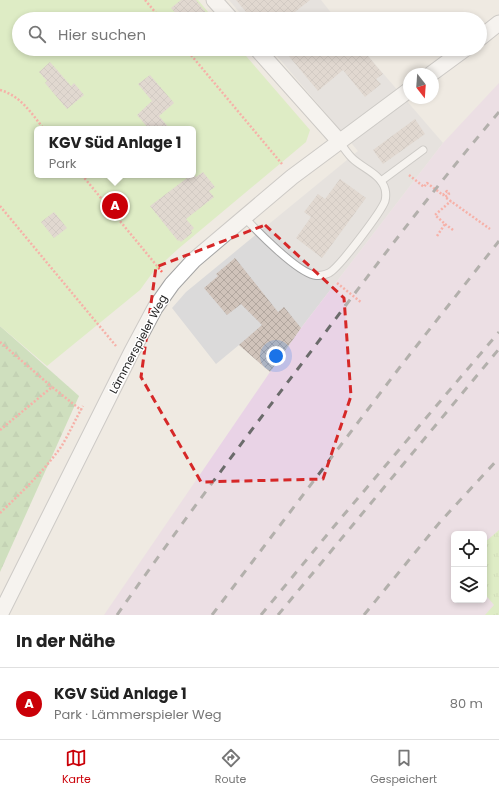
<!DOCTYPE html>
<html lang="de">
<meta charset="utf-8">
<style>
body{margin:0;font-family:Poppins,sans-serif;background:#f2f2f2;color:#222}
.controls{position:absolute;right:12px;bottom:12px;display:grid;overflow:hidden;border-radius:6px;box-shadow:0 2px 6px #0003}
.controls button{width:36px;height:36px;display:grid;place-items:center;padding:0;border:0;border-bottom:1px solid #e0e0e0;background:#fff;color:#222;font:20px sans-serif}
.compass{position:absolute;left:403px;top:68px;width:36px;height:36px;border-radius:50%;background:#fff;box-shadow:0 2px 6px #0003;rotate:163deg}
.you{position:absolute;left:276px;top:356px;width:14px;height:14px;margin:-10px;border:3px solid #fff;border-radius:50%;background:#1a73e8;box-shadow:0 0 0 6px #1a73e833}
.badge{display:grid;place-items:center;width:26px;height:26px;border-radius:50%;background:#ca0008;color:#fff;font-size:13px;font-weight:700}
.pin{position:absolute;translate:-50% -50%;border:2px solid #fff;box-shadow:0 1px 4px #0006}
.popup{position:absolute;left:34px;top:126px;width:162px;height:52px;box-sizing:border-box;display:grid;place-content:center;border-radius:6px;background:#fff;filter:drop-shadow(0 1px 3px #0005);font-size:13px;white-space:nowrap;color:#767676}
.popup b{font-size:15px;color:#222}
.popup::after{content:'';position:absolute;left:50%;top:100%;margin-left:-8px;border:8px solid transparent;border-top-color:#fff}
.list{margin:0;padding:0;list-style:none}
h2{display:flex;justify-content:space-between;align-items:center;height:52px;margin:0;padding:0 16px;font-size:17px}
h2 small{font-size:13px;font-weight:400;color:#767676}
.list li{display:grid;grid-template-columns:26px 1fr auto;gap:12px;align-items:center;box-sizing:border-box;height:72px;padding:0 16px;border-top:1px solid #e0e0e0}
.list b{display:block;font-size:15px;white-space:nowrap}
.list p{margin:0;font-size:13px;white-space:nowrap;color:#767676}
.list em{font-size:13px;font-style:normal;color:#767676}
.icon{flex:none;width:22px;height:22px;fill:none;stroke:currentColor;stroke-width:2;stroke-linecap:round;stroke-linejoin:round}
.map{position:relative;flex:none;width:499px;height:615px;overflow:hidden}
.search{position:absolute;background:#fff;box-shadow:0 2px 6px #0003;left:12px;right:12px;top:12px;height:44px;display:flex;align-items:center;gap:10px;box-sizing:border-box;padding:0 14px;border-radius:22px;color:#767676;font-size:15px}
.sheet{height:124px;background:#fff}
nav{display:flex;justify-content:space-around;align-items:center;box-sizing:border-box;height:56px;border-top:1px solid #e0e0e0;background:#fff;font-size:11px;color:#767676}
nav a{display:grid;justify-items:center;gap:2px}
nav .on{color:#ca0008}
.map>svg:first-child{display:block}
</style>
<div class="map">
<svg width="499" height="615" viewBox="0 0 499 615">
<defs>
<pattern id="grass-tufts" width="24" height="20" patternUnits="userSpaceOnUse"><rect width="24" height="20" fill="#cbefa2"/><path d="M3 7l-1-3M5 7V3M7 7l1-3M15 17l-1-3M17 17v-4M19 17l1-3" fill="none" stroke="#aecc8b"/></pattern>
<pattern id="forest-firs" width="22" height="20" patternUnits="userSpaceOnUse"><rect width="22" height="20" fill="#a8d392"/><path d="M5 1l3.5 6h-7zM16 11l3.5 6h-7z" fill="#90b57d"/></pattern>
<pattern id="building-cross-hatch" width="8" height="8" patternUnits="userSpaceOnUse"><rect width="8" height="8" fill="#d0c3ba"/><path d="M0 0l8 8M0 8l8-8" fill="none" stroke="#b2a79f"/></pattern>
</defs>
<rect width="100%" height="100%" fill="#efeae2"/>
<g fill="#dbdada">
<path d="M 229,0 L 321,0 L 336,19 L 245,19 Z"/>
<path d="M 271,49 L 362,49 L 443,143 L 301,328 L 270,372 L 239,345 L 216,364 L 172,308 L 186,292 L 358,151 Z"/>
</g>
<path fill="#e9d3e6" fill-rule="evenodd" d="M 499,83 L 499,615 L 104,615 L 270,372 L 301,328 L 443,143 ZM 454,534 L 484,534 L 484,600 L 454,600 Z"/>
<path fill="url(#grass-tufts)" d="M 499,530 L 499,615 L 485,615 L 494,605 L 484,593 L 484,543 Z"/>
<path fill="url(#forest-firs)" d="M 0,326 L 79,396 L 0,572 Z"/>
<path fill="#cbefa2" fill-rule="evenodd" d="M 0,0 L 198,0 L 214,19 L 19,19 L 19,49 L 240,49 L 310,130 L 306,142 L 178,249 L 153,272 L 140,290 L 47,366 L 0,326 ZM 37,129 L 193,129 L 193,175 L 37,175 Z"/>
<g fill="url(#building-cross-hatch)">
<path d="M 181,0 L 196,0 L 211,19 L 181,19 L 171,8 Z"/>
<path d="M 236,0 L 310,0 L 286,19 L 252,19 Z"/>
<path d="M 283,49 L 362,49 L 383,74 L 376,79 L 381,84 L 365,97 L 343,70 L 318,91 Z"/>
<path d="M 50,62 L 71,86 L 74,83 L 84,95 L 67,109 L 45,83 L 47,81 L 39,72 Z"/>
<path d="M 150,75 L 174,103 L 159,116 L 170,129 L 149,129 L 137,115 L 152,101 L 138,84 Z"/>
<path d="M 415,119 L 425,134 L 383,164 L 373,150 Z"/>
<path d="M 203,172 L 215,187 L 209,191 L 214,197 L 186,219 L 194,228 L 191,231 L 192,233 L 181,242 L 179,240 L 178,241 L 150,206 L 191,175 L 193,175 L 193,173 L 196,177 Z"/>
<path d="M 340,179 L 366,198 L 322,258 L 296,238 L 311,217 L 304,212 L 318,194 L 325,199 Z"/>
<path d="M 54,212 L 67,228 L 54,238 L 41,222 Z"/>
<path d="M 235,258 L 278,312 L 284,307 L 301,328 L 270,372 L 239,345 L 262,325 L 241,304 L 227,315 L 204,288 L 218,276 L 216,274 Z"/>
</g>
<g fill="none" stroke-linecap="round" stroke-linejoin="round">
<g stroke="#a4a4a4" stroke-width="9">
<g id="lane">
<path d="M 381,181 L 423,150"/>
<path d="M 244,217 C 258,232 296,271 314,275 C 319,276 325,275 329,273 C 339,268 381,212 385,201 C 386,197 386,193 385,189 C 381,174 362,168 352,158 C 347,153 343,147 339,141"/>
</g>
</g>
<g stroke="#a4a4a4" stroke-width="17">
<g id="street">
<path d="M 214,0 L 231,19"/>
<path d="M 480,38 L 499,23"/>
<path d="M 257,49 L 339,141"/>
<path d="M 431,74 L 465,49"/>
<path d="M 0,615 L 131,353 L 155,308 L 172,284 L 194,260 L 292,177 L 409,90"/>
</g>
</g>
<g stroke="#ff6d63" stroke-width="2.5" stroke-dasharray="2 2" stroke-linecap="butt">
<path d="M 145,0 L 161,19"/>
<path d="M 186,49 L 282,164"/>
<path d="M 0,90 C 21,96 31,113 44,129"/>
<path d="M 82,175 L 162,272"/>
<path d="M 409,175 L 424,187 L 427,183 L 443,195 L 447,191 L 449,194 L 445,197 L 490,229"/>
<path d="M 0,206 L 116,346"/>
<path d="M 445,224 L 453,230"/>
<path d="M 437,236 L 445,224 L 435,215 L 451,201"/>
<path d="M 337,283 L 362,303"/>
<path d="M 0,342 L 52,387"/>
<path d="M 0,430 L 52,387 L 81,410"/>
<path d="M 0,513 C 22,492 43,472 61,447 C 69,434 75,420 83,406"/>
</g>
<use href="#lane" stroke="#fff" stroke-width="7"/>
<use href="#street" stroke="#fff" stroke-width="15"/>
<g stroke="#6b6b6b" stroke-width="3" stroke-dasharray="8 8" stroke-linecap="butt">
<path d="M 117,615 C 177,529 240,445 303,362 C 367,277 430,193 499,112"/>
<path d="M 212,615 L 400,367 L 499,241"/>
<path d="M 261,615 L 336,524 L 499,332"/>
<path d="M 278,615 L 499,349"/>
<path d="M 364,615 L 440,522 L 499,458"/>
</g>
</g>
<path d="M0 0H499V615H0ZM 265,225 L 344,298 L 351,396 L 323,479 L 201,482 L 141,377 L 156,267 Z" fill="#efeae2" fill-opacity=".55" fill-rule="evenodd"/>
<path fill="none" stroke="#d62828" stroke-width="3" stroke-dasharray="8 5" stroke-linejoin="round" d="M 265,225 L 344,298 L 351,396 L 323,479 L 201,482 L 141,377 L 156,267 Z"/>
<g text-anchor="middle" stroke-width="3" stroke-linejoin="round" paint-order="stroke">
<g font-size="11" fill="#1d1d1d" stroke="#fff">
<text transform="translate(138 344) rotate(-62)" y="4">Lämmerspieler Weg</text>
</g>
</g>
</svg>
<div class="controls">
<button><svg class="icon" aria-label="locate" viewBox="0 0 24 24"><circle cx="12" cy="12" r="6"/><path d="M12 2v4M12 18v4M2 12h4M18 12h4"/></svg></button>
<button><svg class="icon" aria-label="layers" viewBox="0 0 24 24"><path d="M12 4l9 5-9 5-9-5zM3 14l9 5 9-5"/></svg></button>
</div>
<svg class="compass" viewBox="-18 -18 36 36"><path d="M0-13l5 13h-10z" fill="#e53935"/><path d="M0 13l5-13h-10z" fill="#767676"/></svg>
<div class="you"></div>
<div class="pin badge" style="left:115px;top:206px">A</div>
<div class="popup"><b>KGV Süd Anlage 1</b>Park</div>
<div class="search"><svg class="icon" aria-label="search" viewBox="0 0 24 24"><circle cx="10" cy="10" r="6"/><path d="M15 15l6 6"/></svg>Hier suchen</div>
</div>
<section class="sheet">
<h2>In der Nähe<small></small></h2>
<ul class="list">
<li><span class="badge">A</span><div><b>KGV Süd Anlage 1</b><p>Park · Lämmerspieler Weg</p></div><em>80 m</em></li>
</ul>
</section>
<nav>
<a class="on"><svg class="icon" aria-label="map" viewBox="0 0 24 24"><path d="M3 6l6-2 6 2 6-2v14l-6 2-6-2-6 2zM9 4v14M15 6v14"/></svg>Karte</a>
<a><svg class="icon" aria-label="directions" viewBox="0 0 24 24"><path d="M12 3l9 9-9 9-9-9zM9 14v-3h6M13 9l2 2-2 2"/></svg>Route</a>
<a><svg class="icon" aria-label="saved" viewBox="0 0 24 24"><path d="M7 4h10v16l-5-4-5 4z"/></svg>Gespeichert</a>
</nav>
